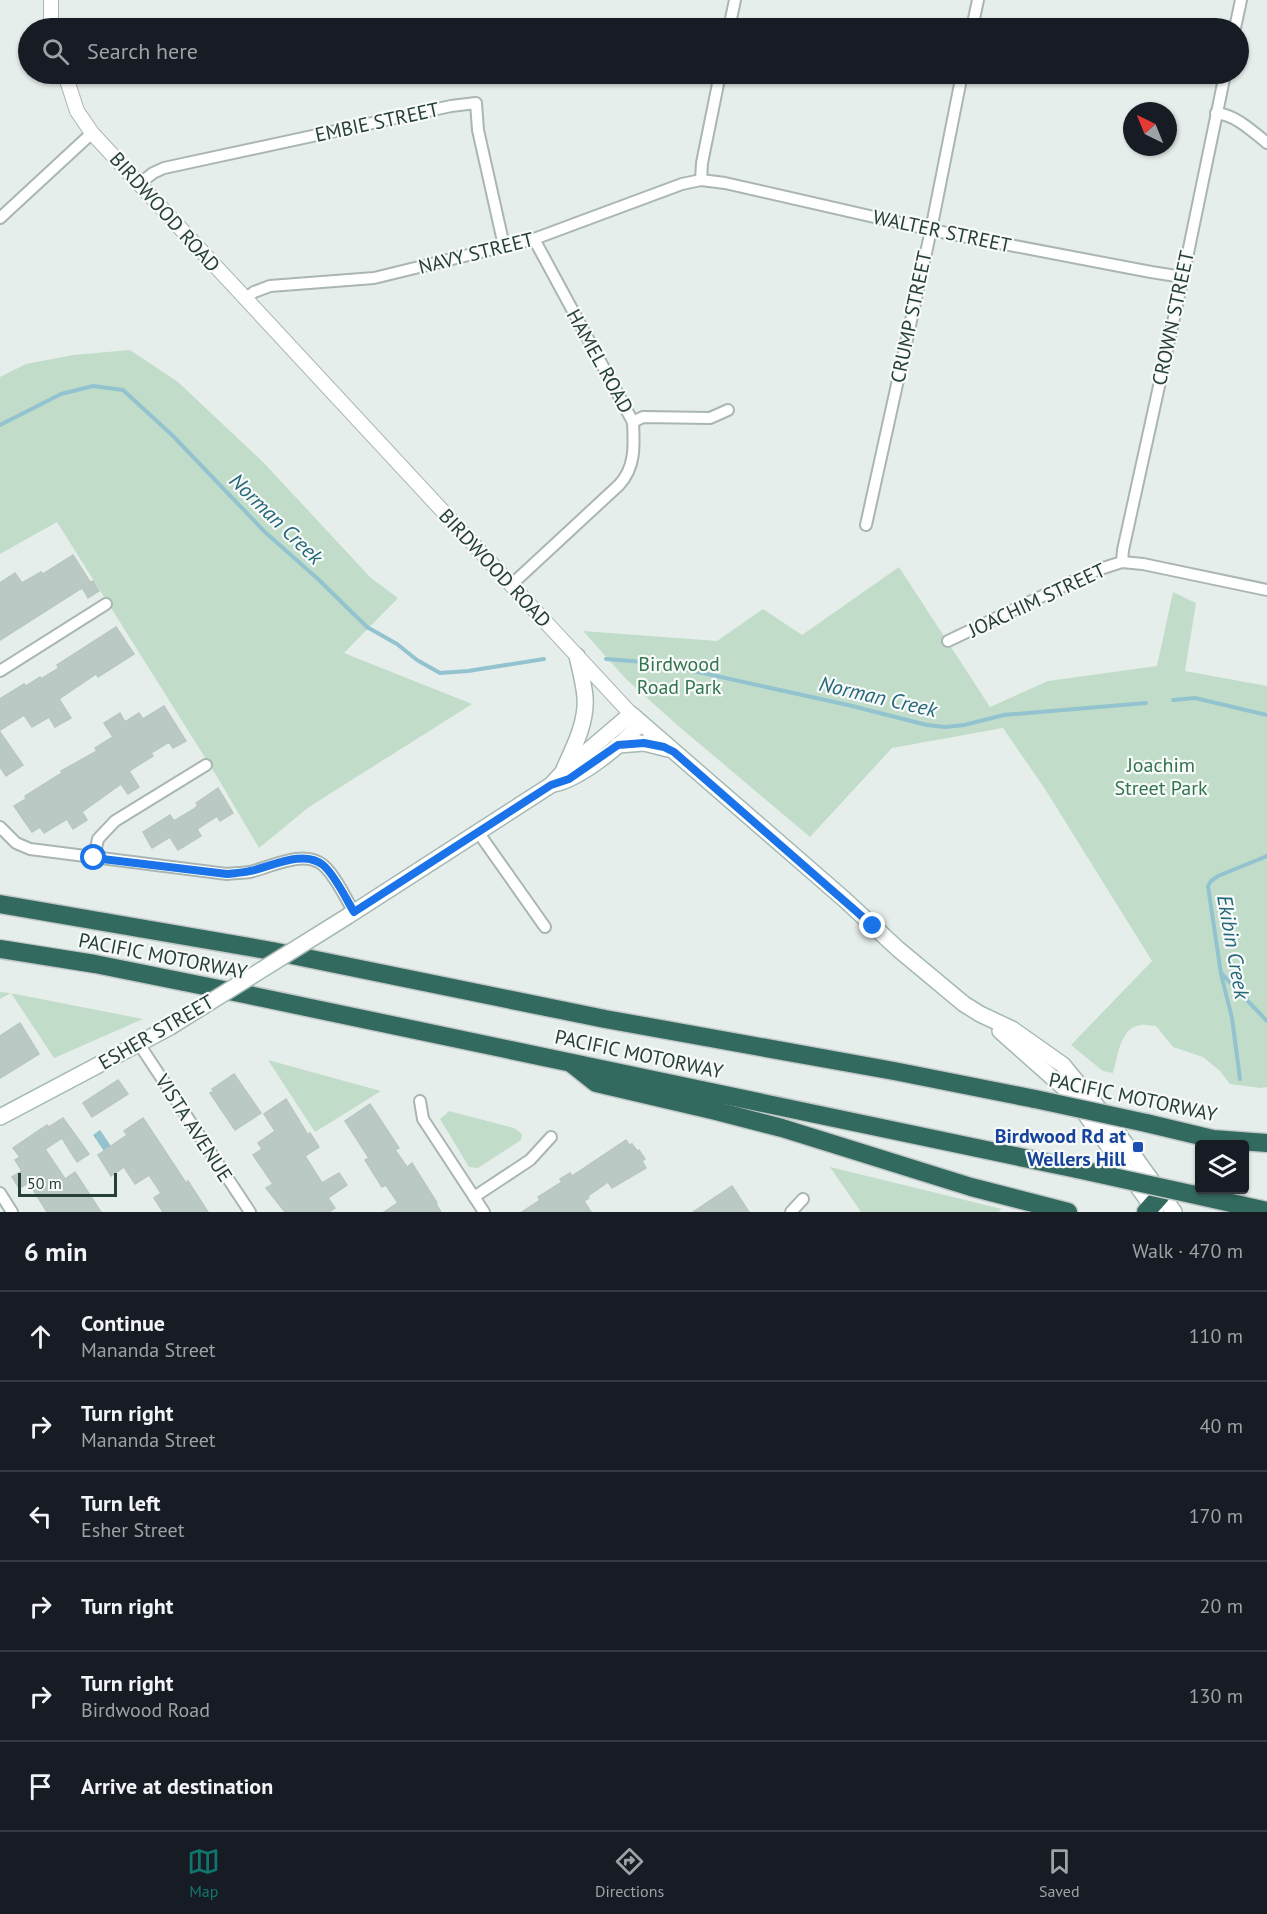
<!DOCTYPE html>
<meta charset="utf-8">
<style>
body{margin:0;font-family:"PT Sans",sans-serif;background:#242831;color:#f1f3f6}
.controls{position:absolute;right:18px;bottom:18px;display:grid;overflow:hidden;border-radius:6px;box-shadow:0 2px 4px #0004}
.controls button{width:54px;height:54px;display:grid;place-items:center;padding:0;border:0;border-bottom:2px solid #363941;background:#171b24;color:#f1f3f6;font:30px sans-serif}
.compass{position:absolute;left:1123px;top:102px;width:54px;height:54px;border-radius:50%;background:#171b24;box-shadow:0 2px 4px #0004;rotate:317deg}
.scale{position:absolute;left:18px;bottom:15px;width:99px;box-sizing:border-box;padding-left:6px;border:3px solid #263f39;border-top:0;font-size:16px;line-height:21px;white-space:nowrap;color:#263f39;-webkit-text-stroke:4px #f7faf9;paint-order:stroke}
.stop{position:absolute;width:18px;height:18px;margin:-14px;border:4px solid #1a73e8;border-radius:50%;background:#fff}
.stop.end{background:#1a73e8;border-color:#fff;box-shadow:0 2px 6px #0008}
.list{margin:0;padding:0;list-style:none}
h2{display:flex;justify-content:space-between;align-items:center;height:78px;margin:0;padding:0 24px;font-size:26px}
h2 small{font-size:20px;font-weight:400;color:#9ea1a6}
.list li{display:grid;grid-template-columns:39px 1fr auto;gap:18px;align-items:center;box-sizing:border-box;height:90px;padding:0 24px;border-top:2px solid #363941}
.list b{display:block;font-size:22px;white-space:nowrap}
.list p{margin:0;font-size:20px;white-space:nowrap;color:#9ea1a6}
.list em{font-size:20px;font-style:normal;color:#9ea1a6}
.icon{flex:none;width:33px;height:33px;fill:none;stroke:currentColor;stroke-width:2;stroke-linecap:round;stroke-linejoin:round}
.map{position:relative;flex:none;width:1267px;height:1212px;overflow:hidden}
.search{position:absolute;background:#171b24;box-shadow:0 2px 4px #0004;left:18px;right:18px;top:18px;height:66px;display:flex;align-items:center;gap:15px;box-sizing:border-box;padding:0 21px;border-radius:33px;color:#9ea1a6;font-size:22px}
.sheet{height:618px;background:#171b24}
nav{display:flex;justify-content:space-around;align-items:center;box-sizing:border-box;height:84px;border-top:2px solid #363941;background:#171b24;font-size:16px;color:#9ea1a6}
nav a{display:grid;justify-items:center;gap:3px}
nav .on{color:#0f766e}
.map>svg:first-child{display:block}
</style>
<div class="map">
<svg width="1267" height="1212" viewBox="0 0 1267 1212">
<rect width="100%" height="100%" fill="#e6eeeb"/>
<g fill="#c1ddc9">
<path d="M 130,350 L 178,382 L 263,462 L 371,578 L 398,598 L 344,653 L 472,704 L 309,807 L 259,848 L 216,775 L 57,522 L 0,554 L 0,377 L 26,364 L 73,355 Z"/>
<path d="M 899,567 L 990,707 L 1048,681 L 1157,666 L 1173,592 L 1196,603 L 1185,671 L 1267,686 L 1267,1087 L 1260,1088 L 1230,1084 L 1220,1071 L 1203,1057 L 1173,1047 L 1156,1026 C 1151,1026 1145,1024 1141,1025 C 1120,1027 1118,1057 1113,1073 L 1103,1071 L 1071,1045 L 1152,961 L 1045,789 L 1003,728 L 892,748 L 810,837 L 676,724 L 626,679 L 583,631 L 717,641 L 763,609 L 802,635 Z"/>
<path d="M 0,992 L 10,993 L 143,1019 L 54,1058 L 11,993 L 0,999 Z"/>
<path d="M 268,1060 L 381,1091 L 315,1132 Z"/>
<path d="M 449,1111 L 514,1128 L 522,1134 L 521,1140 L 478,1168 L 469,1167 L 440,1119 Z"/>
<path d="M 830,1167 L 1002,1209 L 998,1212 L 861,1212 Z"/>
</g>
<path fill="#92c3cf" d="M 100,1130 L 111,1146 L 104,1151 L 93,1135 Z"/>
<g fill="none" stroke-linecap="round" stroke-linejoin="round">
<g stroke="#92c3cf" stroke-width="4">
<path d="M 0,425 L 61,394 L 93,386 L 123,390 L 172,435 L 265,532 L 319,580 L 367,627 L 397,644 L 417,660 L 440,673 L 468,671 L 544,659"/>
<path d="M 606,659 L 657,663 L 848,705 L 927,725 L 945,727 L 964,725 L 1004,715 L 1146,703"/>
<path d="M 1173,700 L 1195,698 L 1267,715"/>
<path d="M 1222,974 L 1267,1021"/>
<path d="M 1240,1079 L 1232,1018 L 1221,974 L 1208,886 L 1211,881 L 1218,876 L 1267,856"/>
</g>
</g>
<g fill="#bbc9c4" stroke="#b9c7c2" stroke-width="1.5">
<path d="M 73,555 L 90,582 L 93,581 L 99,591 L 88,598 L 83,589 L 80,589 L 0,640 L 0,583 L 15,573 L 22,583 L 41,572 L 43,574 Z"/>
<path d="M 116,627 L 134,654 L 98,677 L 96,674 L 59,699 L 71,718 L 55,727 L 49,717 L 32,727 L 24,715 L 0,730 L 0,699 L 24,684 L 26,686 L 40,677 L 41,679 L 59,668 L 57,665 Z"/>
<path d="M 164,706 L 186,741 L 173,748 L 169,742 L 151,753 L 153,756 L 129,771 L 139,787 L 128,794 L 121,784 L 82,812 L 87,820 L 73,829 L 67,819 L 44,833 L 40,827 L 32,832 L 14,806 L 26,799 L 25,796 L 62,773 L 61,771 L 97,751 L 95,748 L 113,737 L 104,723 L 120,713 L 125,722 L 139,713 L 143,719 Z"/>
<path d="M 0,732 L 23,765 L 6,776 L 0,767 Z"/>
<path d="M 218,788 L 233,813 L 220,821 L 217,816 L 197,829 L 201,836 L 178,850 L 170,837 L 152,848 L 143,832 L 170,815 L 174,821 L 194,809 L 198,805 L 196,803 Z"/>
<path d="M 20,1023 L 39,1054 L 0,1078 L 0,1036 Z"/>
<path d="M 234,1074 L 261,1113 L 235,1130 L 210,1093 L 214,1091 L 212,1089 Z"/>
<path d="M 118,1080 L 128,1094 L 92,1117 L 83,1103 Z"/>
<path d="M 286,1099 L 308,1135 L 310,1133 L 319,1147 L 305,1156 L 322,1183 L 339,1173 L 347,1185 L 328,1198 L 335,1208 L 329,1212 L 285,1212 L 266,1188 L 273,1184 L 253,1155 L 262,1149 L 258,1143 L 275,1131 L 264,1114 Z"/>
<path d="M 370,1104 L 399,1148 L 395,1150 L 407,1167 L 412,1163 L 437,1203 L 436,1204 L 441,1212 L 384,1212 L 398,1203 L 386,1185 L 382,1187 L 365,1160 L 369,1158 L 345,1121 Z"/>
<path d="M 63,1118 L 89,1154 L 77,1162 L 62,1138 L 45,1149 L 65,1179 L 75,1172 L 101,1212 L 47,1212 L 29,1183 L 19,1188 L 12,1177 L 22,1171 L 15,1160 L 20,1157 L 13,1148 L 47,1125 L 49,1127 Z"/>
<path d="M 143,1118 L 186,1183 L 188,1181 L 208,1212 L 163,1212 L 154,1198 L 161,1193 L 149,1175 L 135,1184 L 124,1167 L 111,1176 L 98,1155 L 127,1135 L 124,1131 Z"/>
<path d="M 626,1140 L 629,1145 L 632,1144 L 637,1151 L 639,1150 L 645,1159 L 642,1161 L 646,1168 L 612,1188 L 608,1182 L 588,1196 L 589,1198 L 584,1201 L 591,1212 L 522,1212 L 540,1200 L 538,1197 L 562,1182 L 560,1179 L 570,1173 L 572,1176 Z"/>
<path d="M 732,1186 L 749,1212 L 693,1212 Z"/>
</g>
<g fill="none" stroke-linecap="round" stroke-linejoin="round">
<g stroke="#a9b6b2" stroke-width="14">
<g id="minor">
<path d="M 729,28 L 735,0"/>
<path d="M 972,28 L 978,0"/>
<path d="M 1235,28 L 1241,0"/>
<path d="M 1216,113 C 1236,115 1252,131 1267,143"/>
<path d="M 701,180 L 702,163 L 720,74"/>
<path d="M 139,184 L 153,173 L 164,168 L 451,106 L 476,103 L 478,130 L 504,246"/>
<path d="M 0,218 L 92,133"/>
<path d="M 245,299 L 254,292 L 270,286 L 374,278 L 534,239 L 682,184 L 701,180 L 725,183 L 931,230 L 1151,272 L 1183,277"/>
<path d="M 633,422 L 643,417 L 710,418 L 728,410"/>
<path d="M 866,525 L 931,230 L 962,74"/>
<path d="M 1122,562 L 1123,550 L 1183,277 L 1225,74"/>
<path d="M 511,585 L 619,485 C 636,467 634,444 633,422 L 534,239"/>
<path d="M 948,641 L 1097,570 L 1122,562 L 1143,564 L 1267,590"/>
<path d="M 0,671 L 106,604"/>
<path d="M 0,827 L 16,843 L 30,849 L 227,874 C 234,873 243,873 250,872 C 271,867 303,849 323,865 C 335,875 346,899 354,912"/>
<path d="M 478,832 L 545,927"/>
<path d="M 94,858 L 98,839 L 115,821 L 206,765"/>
<path d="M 139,1044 L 250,1212"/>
<path d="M 420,1101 L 423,1119 L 484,1212"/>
<path d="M 0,1193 L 12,1212"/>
<path d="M 474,1197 L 530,1160 L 551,1137"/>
<path d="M 791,1212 L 803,1199"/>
</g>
</g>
<g stroke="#a9b6b2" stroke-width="16">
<g id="tertiary">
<path d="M 51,0 L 51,28"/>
<path d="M 65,74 L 77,111 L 92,133 L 631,714"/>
</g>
</g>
<g stroke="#a5b9b3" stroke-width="18">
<g id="secondary">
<path d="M 618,745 L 644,743 L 668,749"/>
<path d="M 564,769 C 574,747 587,722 585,697 C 584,684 580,669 577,656"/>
<path d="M 554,784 C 580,779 624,743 641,723"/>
<path d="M 348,916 L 551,785 L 563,772 L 631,714 L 844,899 L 898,949 L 964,1004 L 980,1014 L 1012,1029 L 1063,1065 L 1112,1125 L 1174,1212"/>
<path d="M 1000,1031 L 1071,1094 L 1156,1212"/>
<path d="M 0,1117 L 170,1027"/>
</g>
</g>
<g stroke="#c2c9c8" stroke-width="21">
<g id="motorway">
<path d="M 0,904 L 272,951 L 605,1019 L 894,1071 L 1035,1099"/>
<path d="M 0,949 L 95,964 L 244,994 L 1077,1169"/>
<path d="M 572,1064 L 596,1083 L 716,1111 L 782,1128 L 971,1187 L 1068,1212"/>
<path d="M 1146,1123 L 1213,1139 L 1267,1143"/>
<path d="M 1191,1194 L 1267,1211"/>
<path d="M 1146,1212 L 1161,1195"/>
</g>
</g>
<use href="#minor" stroke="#fff" stroke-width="10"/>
<use href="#tertiary" stroke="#fff" stroke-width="14"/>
<use href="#secondary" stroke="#fff" stroke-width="15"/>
<use href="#motorway" stroke="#336a60" stroke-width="18"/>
<g stroke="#a5b9b3" stroke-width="18" stroke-linecap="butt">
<path id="secondary-bridge" d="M 170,1027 L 348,916"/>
</g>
<g stroke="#c2c9c8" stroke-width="21" stroke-linecap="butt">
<g id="motorway-bridge">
<path d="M 1035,1099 L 1146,1123"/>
<path d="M 1077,1169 L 1191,1194"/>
</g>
</g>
<use href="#secondary-bridge" stroke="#fff" stroke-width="15"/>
<use href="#motorway-bridge" stroke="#336a60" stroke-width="18"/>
</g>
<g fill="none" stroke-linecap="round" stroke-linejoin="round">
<path stroke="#1a73e8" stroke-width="8" d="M 94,858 L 227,874 C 234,873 243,873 250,871 C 271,867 303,849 323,865 C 335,875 346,899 354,912 L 551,785 L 569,779 L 618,745 L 644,743 L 664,747 L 674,752 L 873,926"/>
</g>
<rect fill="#1a4fb4" stroke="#f7faf9" stroke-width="2" x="1132" y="1141" width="12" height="12" rx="3"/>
<g text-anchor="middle" stroke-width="4.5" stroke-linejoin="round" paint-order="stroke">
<g font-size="20" fill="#263f39" stroke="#f7faf9">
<text transform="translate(377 122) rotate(-12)" y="7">EMBIE STREET</text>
<text transform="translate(165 212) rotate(48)" y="7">BIRDWOOD ROAD</text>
<text transform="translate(942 231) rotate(12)" y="7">WALTER STREET</text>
<text transform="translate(476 253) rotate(-14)" y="7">NAVY STREET</text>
<text transform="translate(911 317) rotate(-78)" y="7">CRUMP STREET</text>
<text transform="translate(1173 318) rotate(-78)" y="7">CROWN STREET</text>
<text transform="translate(600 361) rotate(61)" y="7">HAMEL ROAD</text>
<text transform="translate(495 568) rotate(47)" y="7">BIRDWOOD ROAD</text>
<text transform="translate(1037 600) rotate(-25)" y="7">JOACHIM STREET</text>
<text transform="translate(163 956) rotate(11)" y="7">PACIFIC MOTORWAY</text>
<text transform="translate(156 1032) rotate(-30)" y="7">ESHER STREET</text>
<text transform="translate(639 1054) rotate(12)" y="7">PACIFIC MOTORWAY</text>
<text transform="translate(1133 1097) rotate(12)" y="7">PACIFIC MOTORWAY</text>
<text transform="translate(194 1128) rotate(57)" y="7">VISTA AVENUE</text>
</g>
<g font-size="20" fill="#32744e" stroke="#f7faf9">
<text x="679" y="671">Birdwood<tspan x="679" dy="23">Road Park</tspan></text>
<text x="1161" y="772">Joachim<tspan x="1161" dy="23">Street Park</tspan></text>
</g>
<g font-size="20" font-weight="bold" fill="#164399" stroke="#f7faf9" text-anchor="end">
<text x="1126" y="1143">Birdwood Rd at<tspan x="1126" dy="23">Wellers Hill</tspan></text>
</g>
<g font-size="21" font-style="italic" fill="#236778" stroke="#f7faf9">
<text transform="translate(276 519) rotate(44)" y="7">Norman Creek</text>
<text transform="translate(878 697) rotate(13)" y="7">Norman Creek</text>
<text transform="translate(1233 947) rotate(80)" y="7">Ekibin Creek</text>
</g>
</g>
</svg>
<div class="controls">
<button><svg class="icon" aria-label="layers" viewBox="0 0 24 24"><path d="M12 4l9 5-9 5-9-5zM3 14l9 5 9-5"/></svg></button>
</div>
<svg class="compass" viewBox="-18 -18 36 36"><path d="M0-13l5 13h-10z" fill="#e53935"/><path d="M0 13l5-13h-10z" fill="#9ea1a6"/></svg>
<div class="scale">50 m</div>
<div class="stop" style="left:94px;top:858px"></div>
<div class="stop end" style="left:873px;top:926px"></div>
<div class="search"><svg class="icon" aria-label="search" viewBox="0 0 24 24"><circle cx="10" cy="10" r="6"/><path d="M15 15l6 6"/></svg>Search here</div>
</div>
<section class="sheet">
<h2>6 min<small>Walk · 470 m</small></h2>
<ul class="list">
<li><svg class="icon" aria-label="ahead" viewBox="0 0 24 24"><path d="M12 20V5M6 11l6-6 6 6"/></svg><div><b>Continue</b><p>Mananda Street</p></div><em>110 m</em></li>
<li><svg class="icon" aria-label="right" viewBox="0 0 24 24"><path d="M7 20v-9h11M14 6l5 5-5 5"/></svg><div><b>Turn right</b><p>Mananda Street</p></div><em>40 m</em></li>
<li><svg class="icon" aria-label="left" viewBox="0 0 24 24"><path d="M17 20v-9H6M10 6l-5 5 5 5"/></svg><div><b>Turn left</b><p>Esher Street</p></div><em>170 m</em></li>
<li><svg class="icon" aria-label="right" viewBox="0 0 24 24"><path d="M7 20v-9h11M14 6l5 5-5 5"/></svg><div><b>Turn right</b></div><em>20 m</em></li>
<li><svg class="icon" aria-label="right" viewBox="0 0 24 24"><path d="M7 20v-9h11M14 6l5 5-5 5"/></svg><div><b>Turn right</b><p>Birdwood Road</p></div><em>130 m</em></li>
<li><svg class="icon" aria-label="arrive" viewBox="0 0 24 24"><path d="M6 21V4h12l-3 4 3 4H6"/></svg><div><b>Arrive at destination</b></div></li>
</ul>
</section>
<nav>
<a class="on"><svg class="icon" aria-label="map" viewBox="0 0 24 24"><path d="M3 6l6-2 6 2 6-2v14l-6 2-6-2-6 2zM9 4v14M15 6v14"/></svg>Map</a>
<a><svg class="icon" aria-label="directions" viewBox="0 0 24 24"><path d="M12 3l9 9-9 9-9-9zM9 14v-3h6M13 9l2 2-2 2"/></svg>Directions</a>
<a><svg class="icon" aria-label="saved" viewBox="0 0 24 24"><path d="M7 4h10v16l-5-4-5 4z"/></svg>Saved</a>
</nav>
